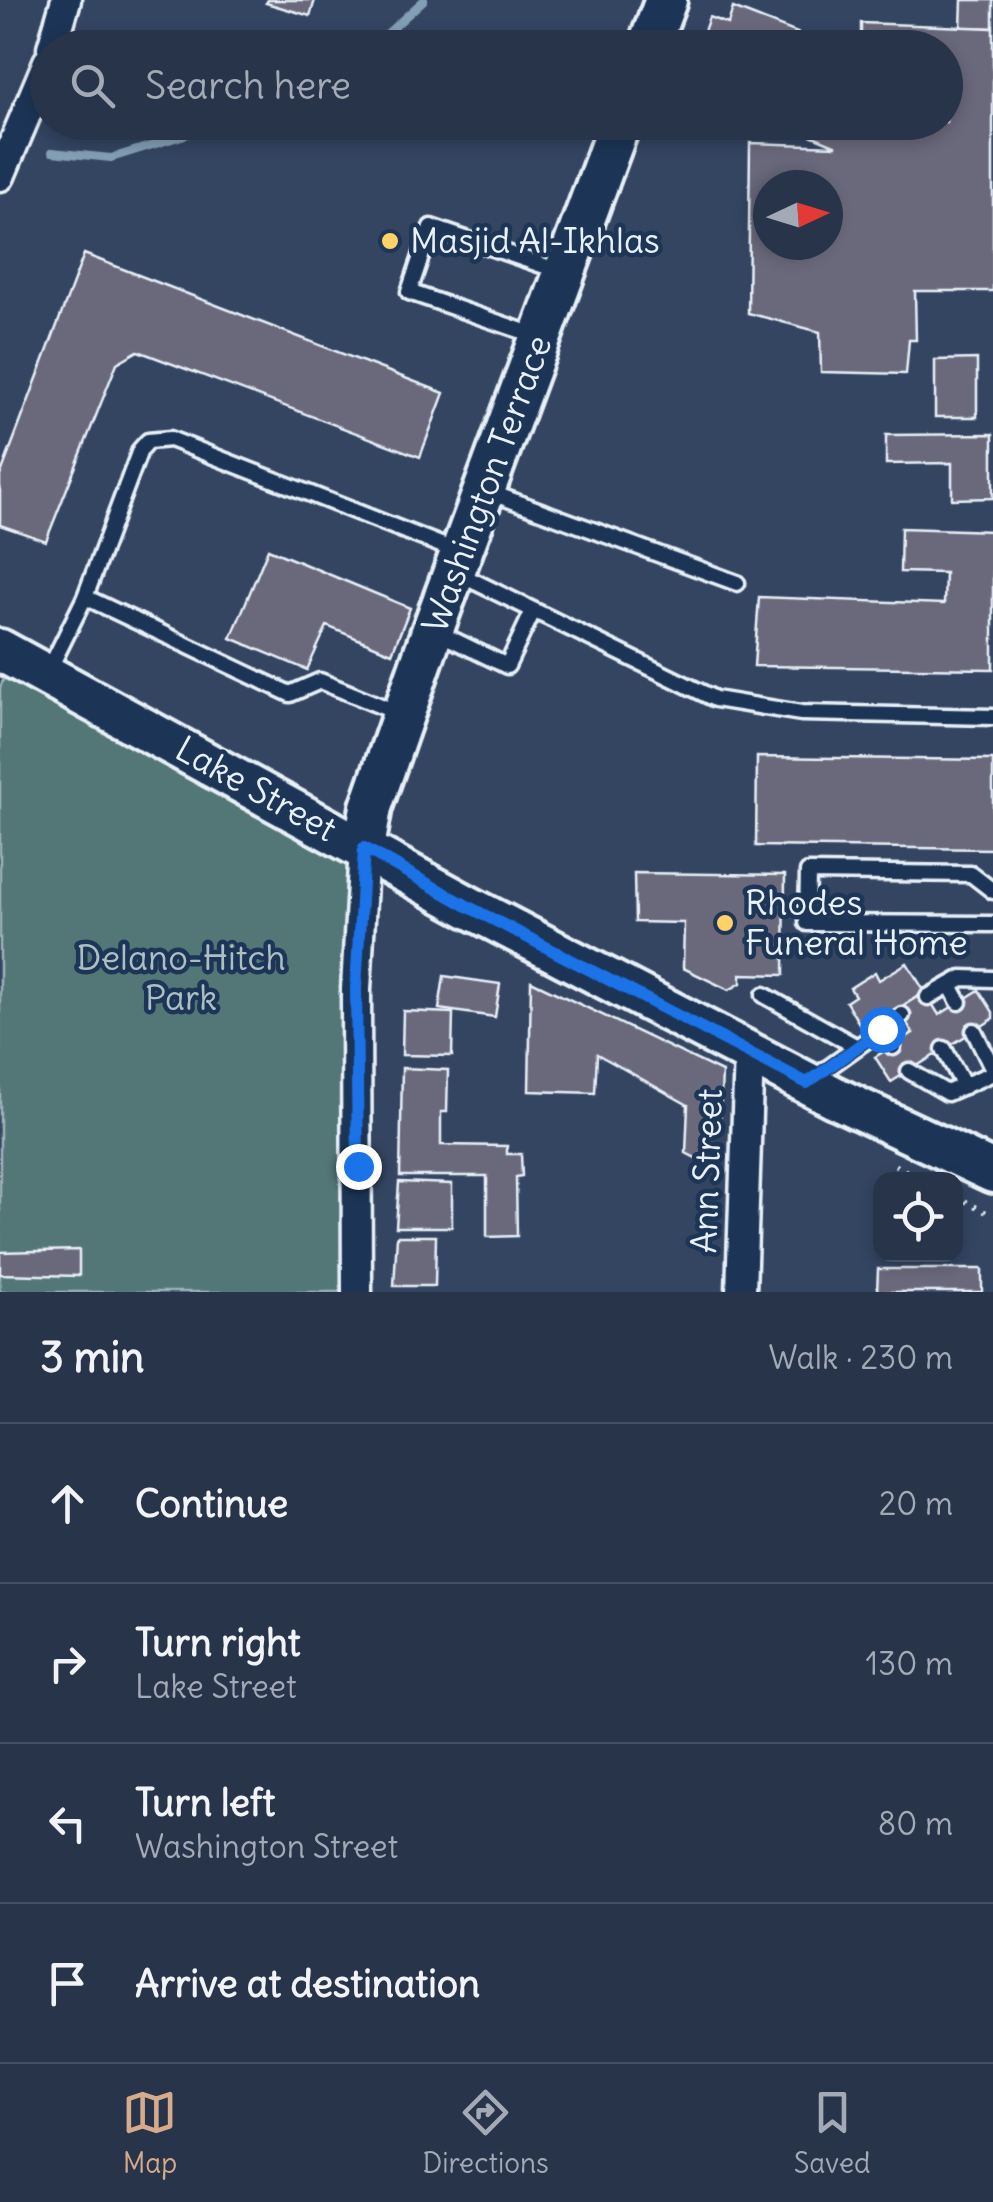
<!DOCTYPE html>
<meta charset="utf-8">
<style>
body{margin:0;font-family:Delius,sans-serif;background:#2f3c51;color:#f1f3f6}
.controls{position:absolute;right:30px;bottom:30px;display:grid;overflow:hidden;border-radius:20px;box-shadow:0 5px 15px #0003}
.controls button{width:90px;height:90px;display:grid;place-items:center;padding:0;border:0;border-bottom:2px solid #434f62;background:#27344a;color:#f1f3f6;font:50px sans-serif}
.compass{position:absolute;left:753px;top:170px;width:90px;height:90px;border-radius:50%;background:#27344a;box-shadow:0 5px 15px #0003;rotate:86deg}
.stop{position:absolute;width:30px;height:30px;margin:-22px;border:8px solid #1a73e8;border-radius:50%;background:#fff}
.stop.end{background:#1a73e8;border-color:#fff;box-shadow:0 2px 10px #0008}
.list{margin:0;padding:0;list-style:none}
h2{display:flex;justify-content:space-between;align-items:center;height:130px;margin:0;padding:0 40px;font-size:42px}
h2 small{font-size:32px;font-weight:400;color:#a4aab5}
.list li{display:grid;grid-template-columns:65px 1fr auto;gap:30px;align-items:center;box-sizing:border-box;height:160px;padding:0 40px;border-top:2px solid #434f62}
.list b{display:block;font-size:38px;white-space:nowrap}
.list p{margin:0;font-size:32px;white-space:nowrap;color:#a4aab5}
.list em{font-size:32px;font-style:normal;color:#a4aab5}
.icon{flex:none;width:55px;height:55px;fill:none;stroke:currentColor;stroke-width:2;stroke-linecap:round;stroke-linejoin:round}
.map{position:relative;flex:none;width:993px;height:1292px;overflow:hidden}
.search{position:absolute;background:#27344a;box-shadow:0 5px 15px #0003;left:30px;right:30px;top:30px;height:110px;display:flex;align-items:center;gap:25px;box-sizing:border-box;padding:0 35px;border-radius:55px;color:#a4aab5;font-size:38px}
.sheet{height:770px;background:#27344a}
nav{display:flex;justify-content:space-around;align-items:center;box-sizing:border-box;height:140px;border-top:2px solid #434f62;background:#27344a;font-size:28px;color:#a4aab5}
nav a{display:grid;justify-items:center;gap:5px}
nav .on{color:#d6ab8b}
.map>svg:first-child{display:block}
</style>
<div class="map">
<svg width="993" height="1292" viewBox="0 0 993 1292">
<rect width="100%" height="100%" fill="#344562"/>
<filter id="ink" filterUnits="userSpaceOnUse"><feTurbulence type="fractalNoise" baseFrequency=".01" numOctaves="2"/><feDisplacementMap in="SourceGraphic" scale="20" xChannelSelector="R" yChannelSelector="G"/><feConvolveMatrix kernelMatrix="1 2 1 2 8 2 1 2 1" color-interpolation-filters="sRGB"/></filter>
<g filter="url(#ink)">
<path fill="#527677" stroke="#9db4b8" stroke-width="2.5" d="M 14,657 L 364,848 L 356,1292 L 0,1292 L 0,687 Z"/>
<g fill="none" stroke-linecap="round" stroke-linejoin="round">
<g stroke="#839fb4" stroke-width="8">
<path d="M 371,48 L 424,0"/>
<path d="M 52,152 L 111,158 L 227,122"/>
</g>
</g>
<g fill="#6a697c" stroke="#e8f1f8" stroke-width="2.5" fill-rule="evenodd">
<path d="M 268,0 L 315,0 L 310,16 L 266,3 Z"/>
<path d="M 962,0 L 993,0 L 993,28 L 961,27 Z"/>
<path d="M 733,8 L 836,48 L 698,48 L 709,17 L 728,24 Z"/>
<path d="M 861,23 L 993,28 L 993,291 L 915,291 L 916,340 L 909,340 L 906,374 L 821,372 L 820,332 L 748,313 L 750,143 L 837,146 L 779,122 L 946,122 L 946,48 L 861,48 ZM 768,185 L 828,185 L 828,245 L 768,245 Z"/>
<path d="M 84,254 L 444,393 L 420,457 L 138,351 L 117,363 L 46,541 L 0,525 L 0,476 Z"/>
<path d="M 977,359 L 977,417 L 935,417 L 935,360 Z"/>
<path d="M 993,434 L 993,498 L 952,499 L 952,463 L 886,464 L 886,435 Z"/>
<path d="M 901,528 L 993,531 L 993,669 L 754,666 L 759,597 L 944,604 L 945,573 L 900,572 Z"/>
<path d="M 268,549 L 410,608 L 392,653 L 327,626 L 307,670 L 231,638 Z"/>
<path d="M 757,757 L 993,760 L 993,849 L 756,846 Z"/>
<path d="M 634,873 L 785,875 L 784,975 L 741,974 L 741,983 L 729,990 L 683,968 L 684,923 L 635,922 Z"/>
<path d="M 907,963 L 925,992 L 863,1030 L 846,1002 L 855,996 L 850,988 L 875,972 L 879,980 Z"/>
<path d="M 444,976 L 500,984 L 495,1017 L 439,1009 Z"/>
<path d="M 531,981 L 722,1072 L 720,1121 L 713,1118 L 711,1166 L 686,1153 L 688,1105 L 597,1054 L 595,1093 L 529,1091 Z"/>
<path d="M 979,990 L 993,1012 L 993,1019 L 891,1082 L 875,1057 L 913,1033 L 898,1009 L 925,992 L 939,1015 Z"/>
<path d="M 403,1011 L 453,1013 L 452,1056 L 402,1055 Z"/>
<path d="M 402,1068 L 448,1070 L 447,1112 L 441,1112 L 441,1145 L 507,1146 L 507,1154 L 521,1154 L 522,1176 L 516,1177 L 517,1236 L 487,1237 L 487,1176 L 400,1176 Z"/>
<path d="M 399,1182 L 452,1184 L 452,1227 L 396,1227 Z"/>
<path d="M 397,1236 L 436,1236 L 435,1286 L 394,1286 Z"/>
<path d="M 79,1250 L 79,1276 L 0,1274 L 0,1252 Z"/>
<path d="M 878,1269 L 982,1269 L 982,1292 L 877,1292 Z"/>
</g>
<g fill="none" stroke-linecap="round" stroke-linejoin="round">
<g stroke="#e8f1f8" stroke-width="21">
<g id="lane">
<path d="M 537,336 L 409,292 L 431,227 L 559,271"/>
<path d="M 489,492 L 737,583"/>
<path d="M 459,574 L 715,699 L 801,713 L 993,717"/>
<path d="M 85,597 L 290,694 L 320,681 L 398,713"/>
<path d="M 437,632 L 507,666 L 533,611"/>
<path d="M 47,674 L 85,597 L 140,450 L 148,441 L 170,439 L 456,551"/>
<path d="M 993,891 L 971,874 L 808,872 L 807,923 L 993,924"/>
<path d="M 950,985 L 959,1002"/>
<path d="M 764,995 L 857,1047"/>
<path d="M 928,997 L 962,978 L 993,979"/>
<path d="M 883,1029 L 893,1047"/>
<path d="M 974,1031 L 993,1069"/>
<path d="M 944,1049 L 964,1086"/>
<path d="M 909,1071 L 947,1093 L 993,1073"/>
<path d="M 811,1080 L 902,1015"/>
</g>
</g>
<g stroke="#e8f1f8" stroke-width="35">
<g id="street">
<path d="M 52,48 L 66,0"/>
<path d="M 0,176 L 48,62"/>
<path d="M 357,1292 L 356,989 L 364,848"/>
<path d="M 741,1292 L 749,1053"/>
</g>
</g>
<g stroke="#e8f1f8" stroke-width="48">
<g id="secondary">
<path d="M 648,48 L 666,0"/>
<path d="M 0,650 L 469,907 L 834,1097 L 993,1172"/>
<path d="M 364,848 L 371,807 L 433,629 L 620,122"/>
</g>
</g>
<g stroke="#e8f1f8" stroke-width="5" stroke-dasharray="2.5 8" stroke-linecap="butt">
<path d="M 895,1165 L 923,1180"/>
<path d="M 956,1196 L 993,1216"/>
</g>
<use href="#lane" stroke="#1d3557" stroke-width="14"/>
<use href="#street" stroke="#1d3557" stroke-width="28"/>
<use href="#secondary" stroke="#1d3557" stroke-width="40"/>
</g>
</g>
<g fill="none" stroke-linecap="round" stroke-linejoin="round" filter="url(#ink)">
<path stroke="#1a73e8" stroke-width="12" d="M 358,1166 L 356,988 L 364,848 L 469,907 L 807,1083 L 882,1029"/>
</g>
<g fill="#ffd166" stroke="#1d3557" stroke-width="4">
<circle cx="390" cy="241" r="10"/>
<circle cx="725" cy="923" r="10"/>
</g>
<g text-anchor="middle" stroke-width="9" stroke-linejoin="round" paint-order="stroke">
<g font-size="35" fill="#e8f1f8" stroke="#1d3557" text-anchor="start">
<text x="410" y="253">Masjid Al-Ikhlas</text>
<text x="745" y="915">Rhodes<tspan x="745" dy="40">Funeral Home</tspan></text>
</g>
<g font-size="35" fill="#e8f1f8" stroke="#1d3557">
<text transform="translate(487 484) rotate(-70)" y="12">Washington Terrace</text>
<text transform="translate(256 789) rotate(29)" y="12">Lake Street</text>
<text transform="translate(707 1171) rotate(-88)" y="12">Ann Street</text>
</g>
<g font-size="35" fill="#acc0c4" stroke="#1d3557">
<text x="181" y="970">Delano-Hitch<tspan x="181" dy="40">Park</tspan></text>
</g>
</g>
</svg>
<div class="controls">
<button><svg class="icon" aria-label="locate" viewBox="0 0 24 24"><circle cx="12" cy="12" r="6"/><path d="M12 2v4M12 18v4M2 12h4M18 12h4"/></svg></button>
</div>
<svg class="compass" viewBox="-18 -18 36 36"><path d="M0-13l5 13h-10z" fill="#e53935"/><path d="M0 13l5-13h-10z" fill="#a4aab5"/></svg>
<div class="stop" style="left:882px;top:1029px"></div>
<div class="stop end" style="left:358px;top:1166px"></div>
<div class="search"><svg class="icon" aria-label="search" viewBox="0 0 24 24"><circle cx="10" cy="10" r="6"/><path d="M15 15l6 6"/></svg>Search here</div>
</div>
<section class="sheet">
<h2>3 min<small>Walk · 230 m</small></h2>
<ul class="list">
<li><svg class="icon" aria-label="ahead" viewBox="0 0 24 24"><path d="M12 20V5M6 11l6-6 6 6"/></svg><div><b>Continue</b></div><em>20 m</em></li>
<li><svg class="icon" aria-label="right" viewBox="0 0 24 24"><path d="M7 20v-9h11M14 6l5 5-5 5"/></svg><div><b>Turn right</b><p>Lake Street</p></div><em>130 m</em></li>
<li><svg class="icon" aria-label="left" viewBox="0 0 24 24"><path d="M17 20v-9H6M10 6l-5 5 5 5"/></svg><div><b>Turn left</b><p>Washington Street</p></div><em>80 m</em></li>
<li><svg class="icon" aria-label="arrive" viewBox="0 0 24 24"><path d="M6 21V4h12l-3 4 3 4H6"/></svg><div><b>Arrive at destination</b></div></li>
</ul>
</section>
<nav>
<a class="on"><svg class="icon" aria-label="map" viewBox="0 0 24 24"><path d="M3 6l6-2 6 2 6-2v14l-6 2-6-2-6 2zM9 4v14M15 6v14"/></svg>Map</a>
<a><svg class="icon" aria-label="directions" viewBox="0 0 24 24"><path d="M12 3l9 9-9 9-9-9zM9 14v-3h6M13 9l2 2-2 2"/></svg>Directions</a>
<a><svg class="icon" aria-label="saved" viewBox="0 0 24 24"><path d="M7 4h10v16l-5-4-5 4z"/></svg>Saved</a>
</nav>
